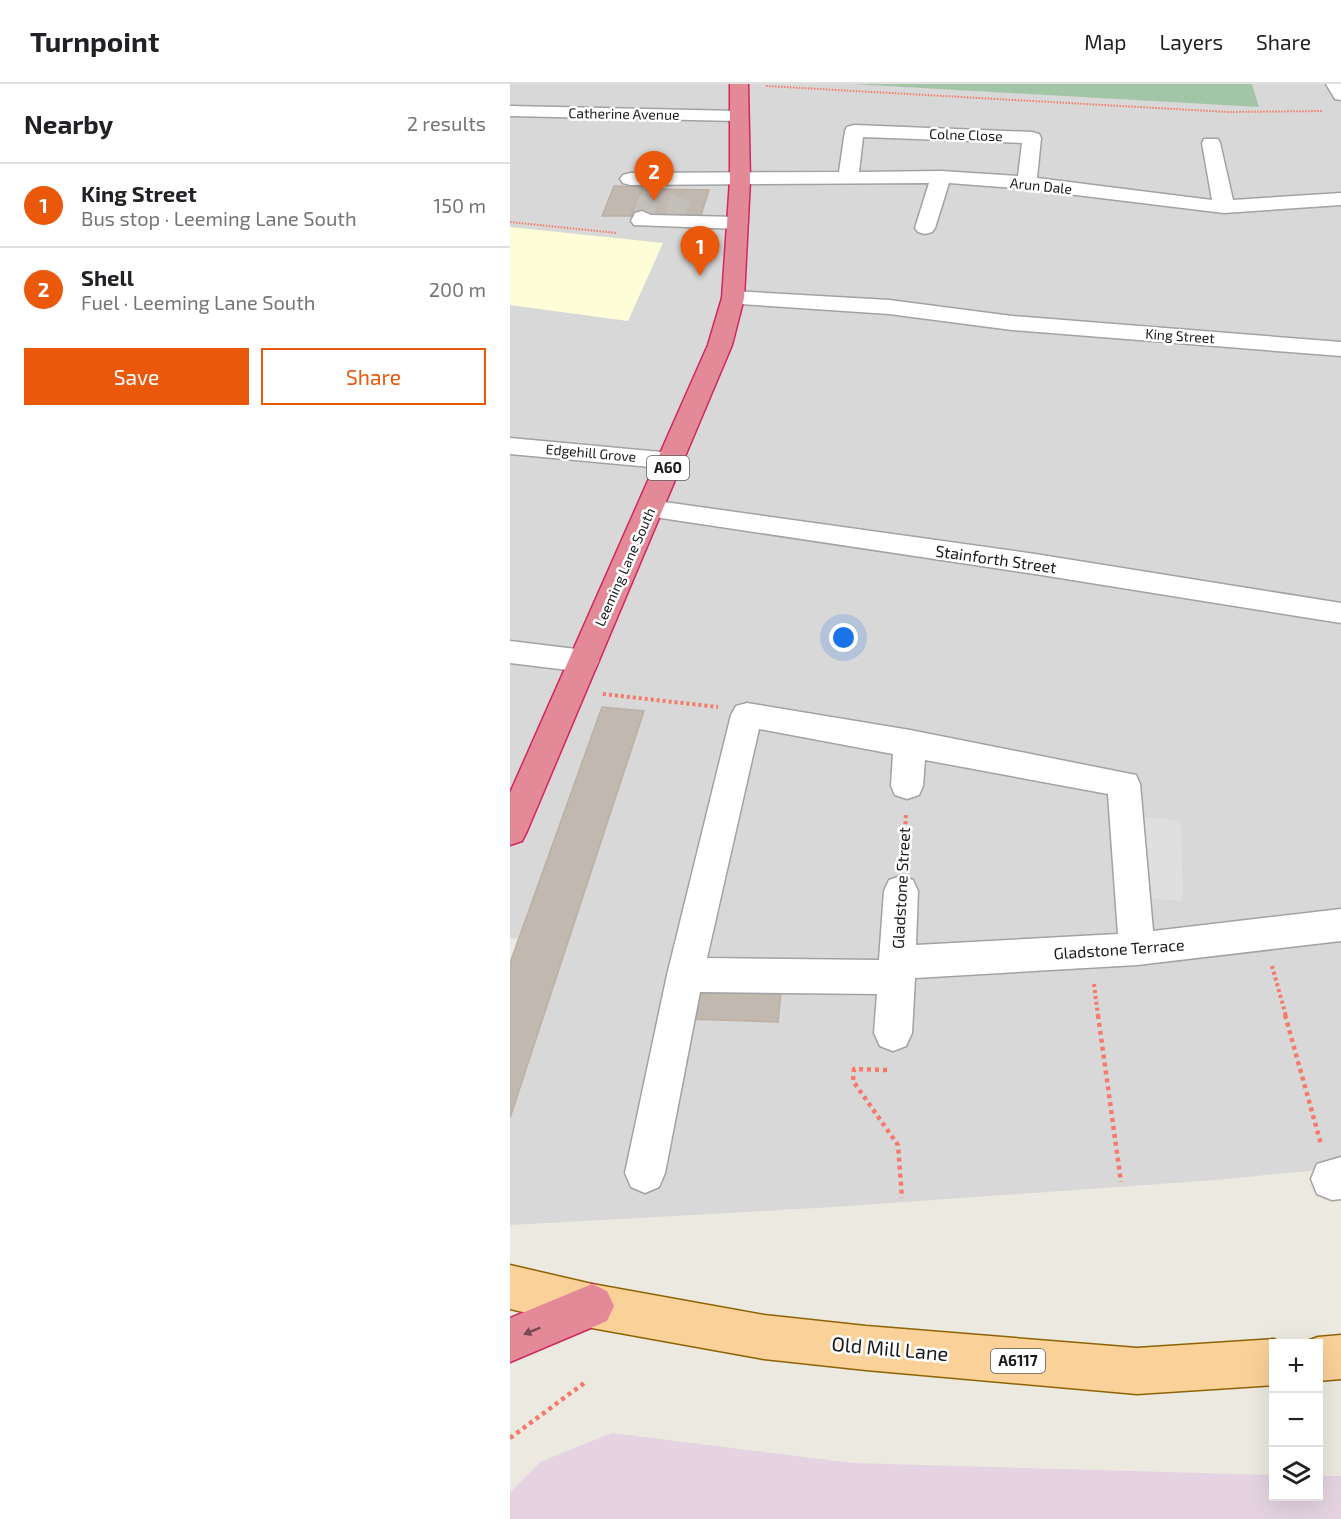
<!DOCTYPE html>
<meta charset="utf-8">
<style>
body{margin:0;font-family:"Exo 2",sans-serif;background:#f6f6f6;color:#202124}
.controls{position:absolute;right:18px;bottom:18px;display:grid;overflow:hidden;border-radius:0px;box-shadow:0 6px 24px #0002}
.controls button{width:54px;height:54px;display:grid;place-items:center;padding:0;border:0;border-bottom:2px solid #e0e0e0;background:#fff;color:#202124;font:30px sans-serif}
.you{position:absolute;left:334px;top:554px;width:21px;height:21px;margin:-15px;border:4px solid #fff;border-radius:50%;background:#1a73e8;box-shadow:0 0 0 9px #1a73e833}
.badge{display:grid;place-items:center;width:39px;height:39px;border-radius:50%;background:#ea580c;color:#fff;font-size:20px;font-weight:700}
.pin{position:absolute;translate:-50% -50px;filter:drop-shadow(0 2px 3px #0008)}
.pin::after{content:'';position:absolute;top:32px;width:21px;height:18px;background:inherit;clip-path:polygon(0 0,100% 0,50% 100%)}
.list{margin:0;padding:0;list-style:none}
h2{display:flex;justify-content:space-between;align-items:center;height:78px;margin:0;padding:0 24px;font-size:26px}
h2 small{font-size:20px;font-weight:400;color:#757577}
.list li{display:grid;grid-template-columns:39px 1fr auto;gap:18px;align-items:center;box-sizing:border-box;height:84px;padding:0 24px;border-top:2px solid #e0e0e0}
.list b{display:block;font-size:22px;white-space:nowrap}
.list p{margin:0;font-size:20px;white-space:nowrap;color:#757577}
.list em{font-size:20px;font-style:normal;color:#757577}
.actions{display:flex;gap:12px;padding:18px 24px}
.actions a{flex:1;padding:14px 0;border:2px solid #ea580c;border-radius:0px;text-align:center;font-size:21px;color:#ea580c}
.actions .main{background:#ea580c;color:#fff}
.icon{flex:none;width:33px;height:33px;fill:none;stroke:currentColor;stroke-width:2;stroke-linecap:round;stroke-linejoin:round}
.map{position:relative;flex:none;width:831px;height:1435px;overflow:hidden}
header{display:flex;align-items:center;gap:36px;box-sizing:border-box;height:84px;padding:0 30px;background:#fff;border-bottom:2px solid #e0e0e0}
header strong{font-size:28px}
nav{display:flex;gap:33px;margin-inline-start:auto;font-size:21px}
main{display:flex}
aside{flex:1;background:#fff}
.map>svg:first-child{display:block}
</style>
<header>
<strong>Turnpoint</strong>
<nav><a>Map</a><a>Layers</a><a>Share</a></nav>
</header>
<main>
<aside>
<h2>Nearby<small>2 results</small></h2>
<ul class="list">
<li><span class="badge">1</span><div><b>King Street</b><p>Bus stop · Leeming Lane South</p></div><em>150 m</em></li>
<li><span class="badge">2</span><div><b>Shell</b><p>Fuel · Leeming Lane South</p></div><em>200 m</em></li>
</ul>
<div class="actions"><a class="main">Save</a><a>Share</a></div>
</aside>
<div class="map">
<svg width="831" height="1435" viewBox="0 0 831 1435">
<rect width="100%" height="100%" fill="#ece9e1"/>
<path fill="#d9d8d8" d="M 0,0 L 341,0 L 748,22 L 742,0 L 831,0 L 831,1076 L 808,1078 L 810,1086 L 706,1096 L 324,1123 L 0,1141 L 0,879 L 8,855 L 0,854 Z"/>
<path fill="#e5d3e1" d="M 102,1349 L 343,1379 L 763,1391 L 764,1412 L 808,1412 L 809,1392 L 831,1392 L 831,1435 L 0,1435 L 0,1408 L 30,1378 Z"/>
<path fill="#fdfed8" d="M 0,143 L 10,144 L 153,159 L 118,237 L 0,221 Z"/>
<path fill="#a2c5a8" d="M 341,0 L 742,0 L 749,23 Z"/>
<path fill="#dfdfdf" d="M 633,733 L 671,737 L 673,817 L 634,814 Z"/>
<g fill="#c1b8b0" stroke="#bdafa4" stroke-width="1.5">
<path d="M 104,102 L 133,103 L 121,132 L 92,132 Z"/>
<path d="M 132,105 L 142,105 L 199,106 L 190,134 L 121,132 Z"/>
<path d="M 92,623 L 134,627 L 0,1034 L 0,879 Z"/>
<path d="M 183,905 L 271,908 L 268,938 L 178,935 Z"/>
</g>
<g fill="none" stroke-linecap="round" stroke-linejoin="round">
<g stroke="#c2c0b9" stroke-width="20" stroke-dasharray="20 10" stroke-linecap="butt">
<path d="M 132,133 L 142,105"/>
<path d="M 164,133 L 173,106"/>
</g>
<g stroke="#a2a2a2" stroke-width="3">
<g id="minor">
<path d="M 816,0 L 831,0 L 831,16 L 825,15 Z"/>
<path d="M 0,22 L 228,27 L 234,28 L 237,32 L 234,36 L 228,37 L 0,32 Z"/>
<path d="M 344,41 L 522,48 L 529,50 L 531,54 L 527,94 L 702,116 L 692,59 L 694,55 L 708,55 L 710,59 L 723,116 L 831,109 L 831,121 L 714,129 L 517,105 L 439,99 L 425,144 L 422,148 L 415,150 L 408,148 L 405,144 L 419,99 L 120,101 L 113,99 L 110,95 L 113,91 L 120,89 L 329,88 L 335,47 L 337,43 ZM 353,53 L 512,59 L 508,92 L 431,87 L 349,88 Z"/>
<path d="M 132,127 L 141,131 L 228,133 L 235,135 L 238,139 L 235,143 L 228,145 L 124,141 L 121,137 L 125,129 Z"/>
<path d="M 223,207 L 379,216 L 502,232 L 831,258 L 831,272 L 502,246 L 379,230 L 215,219 L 212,214 L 215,209 Z"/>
<path d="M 0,354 L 162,369 L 171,371 L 175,377 L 171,383 L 162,385 L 0,370 Z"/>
<path d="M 140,416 L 525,470 L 831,519 L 831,539 L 525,490 L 131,431 L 127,425 L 131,419 Z"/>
<path d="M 0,557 L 74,566 L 85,569 L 89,577 L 85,585 L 74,588 L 0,579 Z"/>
<path d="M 237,619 L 400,646 L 626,691 L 630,700 L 643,847 L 831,825 L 831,857 L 627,881 L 405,894 L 402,949 L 396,962 L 383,967 L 370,962 L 364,949 L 367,910 L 190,908 L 155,1089 L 149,1103 L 135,1109 L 121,1103 L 115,1089 L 157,891 L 221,631 L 226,622 ZM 249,645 L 383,670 L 381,702 L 385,711 L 397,715 L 409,711 L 413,702 L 415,676 L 598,710 L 608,850 L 406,861 L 408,807 L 403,796 L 391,792 L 379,796 L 374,807 L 369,876 L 197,874 Z"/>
<path d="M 831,1073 L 831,1115 L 822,1116 L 807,1110 L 801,1095 L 807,1080 Z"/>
</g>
</g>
<g stroke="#8e6304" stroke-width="3">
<g id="major">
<path d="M 0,1181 L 82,1200 L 254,1231 L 356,1242 L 627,1264 L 764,1255 L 774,1260 L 764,1260 L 764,1301 L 627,1310 L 356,1286 L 254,1275 L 82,1244 L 0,1225 Z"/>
<path d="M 831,1251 L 831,1295 L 808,1297 L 808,1260 L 792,1259 L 808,1253 Z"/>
</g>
</g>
<g stroke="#d0285e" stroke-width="3">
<g id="highway">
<path d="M 220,0 L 238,0 L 240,96 L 234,214 L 222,261 L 17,747 L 12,757 L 0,761 L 0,709 L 198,261 L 212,214 L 220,96 Z"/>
<path d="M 82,1200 L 97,1207 L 104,1222 L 97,1237 L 0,1278 L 0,1234 Z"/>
</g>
</g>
<g stroke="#f57a69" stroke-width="2" stroke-dasharray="1.5 1.5" stroke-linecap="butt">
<path d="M 256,2 L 718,28 L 812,27"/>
<path d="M 0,138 L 107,149"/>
</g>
<g stroke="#f57a69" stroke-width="4" stroke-dasharray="3 3" stroke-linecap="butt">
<path d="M 93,610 L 208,623"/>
<path d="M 393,776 L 396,730"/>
<path d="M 762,882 L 776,932"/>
<path d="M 584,900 L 588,932"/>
</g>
<g stroke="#f57a69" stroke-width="4.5" stroke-dasharray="4 4" stroke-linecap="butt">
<path d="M 588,931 L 611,1098"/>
<path d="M 775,931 L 811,1060"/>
<path d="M 377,986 L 344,985 L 343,997 L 388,1061 L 392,1114"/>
<path d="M 0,1354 L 77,1297"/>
</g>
<use href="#minor" fill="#fff" fill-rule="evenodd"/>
<use href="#major" fill="#f9d199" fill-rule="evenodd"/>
<use href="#highway" fill="#e38998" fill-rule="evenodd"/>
</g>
<defs><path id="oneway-solid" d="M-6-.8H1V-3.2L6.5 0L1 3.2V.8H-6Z" transform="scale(1.5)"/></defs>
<use fill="#754c53" href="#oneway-solid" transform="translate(22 1247) rotate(158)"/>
<g text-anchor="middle" stroke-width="5" stroke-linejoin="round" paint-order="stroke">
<g font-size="14" fill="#1b1b1b" stroke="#fff">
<text transform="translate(114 30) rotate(1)" y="5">Catherine Avenue</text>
<text transform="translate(456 51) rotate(2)" y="5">Colne Close</text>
<text transform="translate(531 102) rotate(6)" y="5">Arun Dale</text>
<text transform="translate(670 252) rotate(4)" y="5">King Street</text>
<text transform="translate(81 369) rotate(5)" y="5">Edgehill Grove</text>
<text transform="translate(115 483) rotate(-66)" y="5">Leeming Lane South</text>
</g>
<g fill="#fff" stroke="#5f5f5f" stroke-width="1.5">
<rect x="137" y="372" width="42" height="24" rx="4.5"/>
<rect x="481" y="1265" width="54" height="24" rx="4.5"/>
</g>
<g font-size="15" font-weight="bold" fill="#1b1b1b">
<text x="158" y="389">A60</text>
<text x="508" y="1282">A6117</text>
</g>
<g font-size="16" fill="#1b1b1b" stroke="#fff">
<text transform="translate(486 475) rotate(8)" y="6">Stainforth Street</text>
<text transform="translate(391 804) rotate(-87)" y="6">Gladstone Street</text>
<text transform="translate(609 865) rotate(-4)" y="6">Gladstone Terrace</text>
</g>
<g font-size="20" fill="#1b1b1b" stroke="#fff">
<text transform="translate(380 1265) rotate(5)" y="7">Old Mill Lane</text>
</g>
</g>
</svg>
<div class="controls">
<button>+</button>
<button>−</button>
<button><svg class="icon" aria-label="layers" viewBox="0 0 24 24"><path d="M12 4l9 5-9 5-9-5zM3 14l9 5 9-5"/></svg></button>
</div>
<div class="you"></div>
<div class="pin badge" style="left:190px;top:192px">1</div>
<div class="pin badge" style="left:144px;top:117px">2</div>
</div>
</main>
